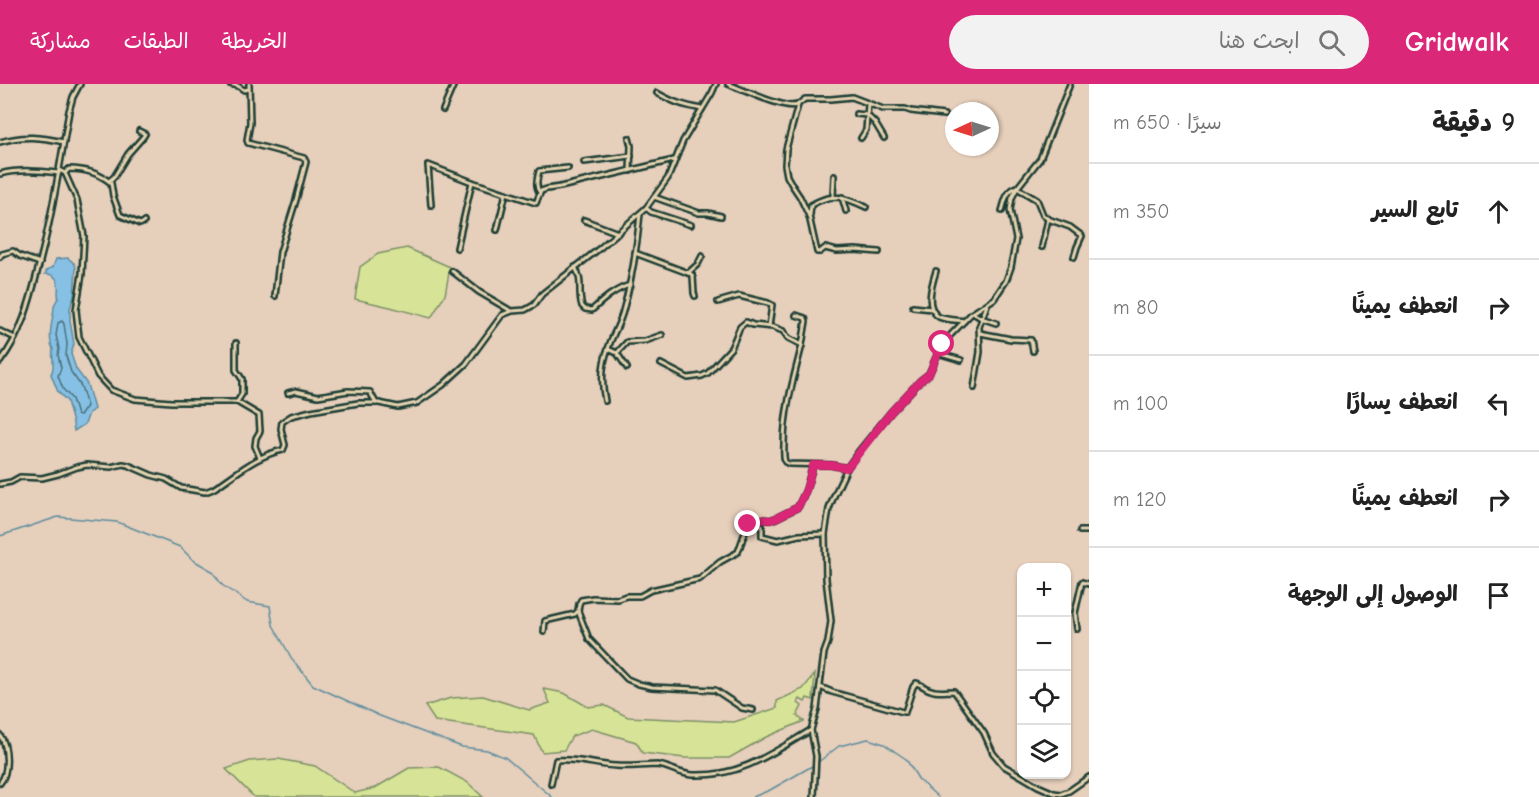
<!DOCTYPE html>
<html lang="ar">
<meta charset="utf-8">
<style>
body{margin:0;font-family:"Comic Neue","Playpen Sans Arabic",sans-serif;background:#f2f2f2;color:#222;direction:rtl}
.controls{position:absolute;right:18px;bottom:18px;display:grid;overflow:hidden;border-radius:12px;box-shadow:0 2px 4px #0004}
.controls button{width:54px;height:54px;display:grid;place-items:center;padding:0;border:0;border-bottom:2px solid #e0e0e0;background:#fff;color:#222;font:30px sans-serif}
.compass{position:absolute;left:945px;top:18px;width:54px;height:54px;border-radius:50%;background:#fff;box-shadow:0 2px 4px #0004;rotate:266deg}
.stop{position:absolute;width:18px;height:18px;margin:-14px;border:4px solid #db2777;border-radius:50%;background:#fff}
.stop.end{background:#db2777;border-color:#fff;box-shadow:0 2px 6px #0008}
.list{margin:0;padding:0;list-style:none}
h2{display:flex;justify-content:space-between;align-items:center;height:78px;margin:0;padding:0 24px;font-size:26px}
h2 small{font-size:20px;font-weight:400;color:#767676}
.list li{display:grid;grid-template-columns:39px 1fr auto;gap:18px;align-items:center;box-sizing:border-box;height:96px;padding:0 24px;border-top:2px solid #e0e0e0}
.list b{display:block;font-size:22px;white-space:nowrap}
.list em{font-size:20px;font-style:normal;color:#767676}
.icon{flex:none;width:33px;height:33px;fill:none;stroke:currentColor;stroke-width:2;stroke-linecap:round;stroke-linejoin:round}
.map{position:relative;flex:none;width:1089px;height:713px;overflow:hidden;direction:ltr}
header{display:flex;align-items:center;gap:36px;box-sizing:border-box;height:84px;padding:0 30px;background:#db2777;color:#fff}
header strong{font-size:28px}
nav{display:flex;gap:33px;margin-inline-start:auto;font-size:21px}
.search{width:420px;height:54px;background:#f2f2f2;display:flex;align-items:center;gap:15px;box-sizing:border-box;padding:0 21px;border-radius:33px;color:#767676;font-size:22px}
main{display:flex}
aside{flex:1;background:#fff}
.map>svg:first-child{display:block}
</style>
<header>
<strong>Gridwalk</strong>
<div class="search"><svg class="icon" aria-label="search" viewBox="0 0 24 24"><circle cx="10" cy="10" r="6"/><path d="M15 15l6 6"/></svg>ابحث هنا</div>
<nav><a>الخريطة</a><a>الطبقات</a><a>مشاركة</a></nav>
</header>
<main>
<aside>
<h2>9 دقيقة<small>سيرًا · 650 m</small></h2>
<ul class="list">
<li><svg class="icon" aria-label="ahead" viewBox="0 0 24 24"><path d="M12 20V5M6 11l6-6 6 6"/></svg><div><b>تابع السير</b></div><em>350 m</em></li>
<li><svg class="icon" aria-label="right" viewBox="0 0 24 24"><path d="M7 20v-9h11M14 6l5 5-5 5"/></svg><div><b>انعطف يمينًا</b></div><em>80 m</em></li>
<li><svg class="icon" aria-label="left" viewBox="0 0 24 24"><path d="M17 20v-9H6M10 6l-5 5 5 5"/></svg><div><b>انعطف يسارًا</b></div><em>100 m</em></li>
<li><svg class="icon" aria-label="right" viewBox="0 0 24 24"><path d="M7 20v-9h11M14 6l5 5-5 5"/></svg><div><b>انعطف يمينًا</b></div><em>120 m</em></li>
<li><svg class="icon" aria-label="arrive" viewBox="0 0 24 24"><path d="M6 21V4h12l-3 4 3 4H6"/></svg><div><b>الوصول إلى الوجهة</b></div></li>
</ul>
</aside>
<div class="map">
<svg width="1089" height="713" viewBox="0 0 1089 713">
<rect width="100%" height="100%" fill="#e6cfbb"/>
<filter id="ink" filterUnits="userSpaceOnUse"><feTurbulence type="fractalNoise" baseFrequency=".0167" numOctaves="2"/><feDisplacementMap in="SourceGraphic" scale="12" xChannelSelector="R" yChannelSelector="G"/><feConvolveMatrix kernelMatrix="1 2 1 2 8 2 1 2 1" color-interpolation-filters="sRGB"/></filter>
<g filter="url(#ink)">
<g fill="#d7e497" stroke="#7b9066" stroke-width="1.5">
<path d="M 407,164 L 450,183 L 445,211 L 431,234 L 390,223 L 355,215 L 360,183 L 378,170 Z"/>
<path d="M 815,590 L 813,616 L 807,614 L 805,618 L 800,615 L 798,619 L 802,622 L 797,632 L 804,637 L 766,653 L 729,674 L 685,674 L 643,669 L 636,658 L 592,645 L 572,652 L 564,666 L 542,668 L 534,651 L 435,637 L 425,622 L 451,614 L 483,612 L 529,626 L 550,619 L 544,605 L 564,609 L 588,623 L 604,621 L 628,633 L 734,638 L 777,624 L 777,617 L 803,605 Z"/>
<path d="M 278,675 L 315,682 L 355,709 L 375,704 L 409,684 L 439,683 L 467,698 L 483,713 L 254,713 L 226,685 L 250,677 Z"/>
</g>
<path fill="#87c0e5" stroke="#5d8c9e" stroke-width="1.5" d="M 68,174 L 75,180 L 76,184 L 74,212 L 70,224 L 70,237 L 74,260 L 71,270 L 76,285 L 87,300 L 94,325 L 89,329 L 85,340 L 74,347 L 73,339 L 67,317 L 58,308 L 51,290 C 56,282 51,274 53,265 C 47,253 53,236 54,223 C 54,219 57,217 58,214 C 59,212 58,211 58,209 C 59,199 58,190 45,190 L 47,186 L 53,183 L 56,175 Z"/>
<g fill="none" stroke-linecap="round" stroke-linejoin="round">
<path stroke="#49717b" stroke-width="1.5" d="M 62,237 L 64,240 L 67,260 L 66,272 L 71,288 L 81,302 L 87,322 L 80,332 L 77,331 L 72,315 L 63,305 L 58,292 L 61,284 L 58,271 L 59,265 L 56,251 L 58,239 Z"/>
<g stroke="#5d8c9e" stroke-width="1.5">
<path d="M 0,452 L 58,433 L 117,438 L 180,463 L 193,476 L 212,487 L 222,501 L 247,518 L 270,522 L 273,541 L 292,575 L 313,601 L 380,632 L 462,663 L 487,666 L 506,674 L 552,713"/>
<path d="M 817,679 L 839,662 L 868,655 L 884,660 L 906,675 L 919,696 L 938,713"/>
<path d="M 753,713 L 770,706 L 814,681"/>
</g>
<g stroke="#1f3d34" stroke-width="8">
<g id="minor">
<path d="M 230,0 L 238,2 L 244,6 L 249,5"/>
<path d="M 249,0 L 250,39 L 247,56 L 248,59 L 304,74 L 306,78 L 296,116 L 280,168 L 275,212"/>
<path d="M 728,0 C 741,5 786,26 797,21 C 800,19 802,17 805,15 L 831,15 L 852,13 L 883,25 L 905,25 L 911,27 L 944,31"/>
<path d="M 657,9 C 675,19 682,21 702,25"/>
<path d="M 798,21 L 786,65 L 785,81 L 787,92 L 792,101 L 800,113 L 809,132 L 817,168 L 820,168 L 825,164 L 837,167 L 855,166 L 879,168"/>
<path d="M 443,26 L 454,0"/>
<path d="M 856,30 L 867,31 L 875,39 L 884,54"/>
<path d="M 629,54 L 631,62 L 630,87"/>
<path d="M 861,54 L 866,46 L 868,20"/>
<path d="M 0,58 C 23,51 41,53 64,58"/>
<path d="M 584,78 L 631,72"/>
<path d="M 59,86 L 65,89 L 77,116 L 84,152 L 82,190 L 76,226 L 79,253 L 98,292 L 111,306 L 135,315 L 171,318 L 237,318 L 259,331 L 260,347 L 256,354 L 255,362 L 260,374"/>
<path d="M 65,89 L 69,85 C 84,85 99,89 111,99 L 113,112 L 120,131 L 140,140 L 144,138"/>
<path d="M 0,90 C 19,85 40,87 59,89"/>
<path d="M 109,97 L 114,93 L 128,70 L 143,53 L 145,50 L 139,47"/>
<path d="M 1017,104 L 1037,116 L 1043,131 L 1048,135 L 1070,143 L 1082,152 L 1077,163 L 1074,173"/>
<path d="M 540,109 C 535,102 537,96 539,87 L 568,84"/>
<path d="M 833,112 L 834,92"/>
<path d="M 654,113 L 699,129 L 708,129 L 721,132"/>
<path d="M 842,113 L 846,127"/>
<path d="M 431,121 L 428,81 L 472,98 L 536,119 L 541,107 L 547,105 L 560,103 L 674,76"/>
<path d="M 646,124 L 651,128 L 691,141"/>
<path d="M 1002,127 C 1005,117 1006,106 1018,103"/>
<path d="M 809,132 L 810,131 L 811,121 C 833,108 844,113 866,123"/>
<path d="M 584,136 L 618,149"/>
<path d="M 497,146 L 506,109"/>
<path d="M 1042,163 L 1048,135"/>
<path d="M 457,164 L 472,98"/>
<path d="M 635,169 L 691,190 L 693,192 L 694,209 L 695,212"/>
<path d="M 0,173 L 2,170 L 13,167 L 20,172 L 40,179"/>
<path d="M 575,183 C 584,199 577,206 582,222 L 585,225 L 592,226 C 603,216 615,205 630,201"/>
<path d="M 452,187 L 479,208 L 511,227"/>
<path d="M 936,187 C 932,200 924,224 939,233 C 946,236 956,236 964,237"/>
<path d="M 688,189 L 698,180 L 702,172"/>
<path d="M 718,218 L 739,212 L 768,219 L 772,221 L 769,242"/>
<path d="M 913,223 L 932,225"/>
<path d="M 973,229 L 981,234 L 996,239"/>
<path d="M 796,231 L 805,234 L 806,237 L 802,261"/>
<path d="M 0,247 L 15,254"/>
<path d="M 980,249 L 1011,255 L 1031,256 L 1033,267"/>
<path d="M 236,259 L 236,286 L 242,295 L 242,310 L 237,318"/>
<path d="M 608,265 L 617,269 L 627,258 L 645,257 L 662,251"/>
<path d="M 617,269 L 627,284"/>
<path d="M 937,269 L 961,276"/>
<path d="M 0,278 C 21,251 30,218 38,185 C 52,133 60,80 69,27 L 73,13 L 80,0"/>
<path d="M 661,280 L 688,294 L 702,292 L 708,289 L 731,264 L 740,243 L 746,238 L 753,241 L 773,243 L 783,247 L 788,254 L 802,261 C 794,293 784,326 784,360 C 784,366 783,372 785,378 L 789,380 L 831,381 L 847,384"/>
<path d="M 974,304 L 980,268 L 979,243 L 987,221"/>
<path d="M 288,309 L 296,307 L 318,312 L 348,307 L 370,308 L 376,319"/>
<path d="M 605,317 C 601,299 602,279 609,262 C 613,250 620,239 623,227 C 632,195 637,163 640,130"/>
<path d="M 0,400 L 11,398 L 20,393 L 42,394 L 58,390 L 77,383 L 87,381 L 111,383 L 123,380 L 128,381 L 151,391 L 166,395 L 181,404 L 205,408 L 213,405 C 235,391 257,371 283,366 L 285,361 L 281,345 L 282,338 L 291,332 L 311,327 L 358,319 L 379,319 L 398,323 L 417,319 L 443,301 L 466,280 L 502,231 L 512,227 L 525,226 L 534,221 L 542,210 L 600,164 L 646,124 L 668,94 L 683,57 L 712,9 L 716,0"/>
<path d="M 762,442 L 762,452 L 778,456 L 799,451 L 825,450"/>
<path d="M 1080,447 L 1089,447"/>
<path d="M 578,527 L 589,555 L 627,595 L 639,600 L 652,603 L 715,606 L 742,624 L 753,626"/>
<path d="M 1077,545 L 1075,529 L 1082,498 L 1089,500"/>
<path d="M 544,548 L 545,537 L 575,530 L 578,527 L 579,520 L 581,516 L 593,514 L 618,515 L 626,512 L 640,512 L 651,506 L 700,495 L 720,478 L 738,468 L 748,440 L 751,438 L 760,435 L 770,436 L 776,434 L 798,423 L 806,406 L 813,381"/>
<path d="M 820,603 L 832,608 L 903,628 L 905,628 L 913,603 L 916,599 C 921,600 926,605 931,606 C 938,609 946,607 954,607 L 984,649 L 993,669 L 1004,682 L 1038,702 L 1054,709 L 1061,710 L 1069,707 L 1089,693"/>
<path d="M 811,646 L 816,672 L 814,713"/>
<path d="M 0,651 C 8,662 9,689 0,699"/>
<path d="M 551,700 L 556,676 C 577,674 596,681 616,682 C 630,683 644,681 658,681 C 668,682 679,690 693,691 C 741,693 772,669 811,646 L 817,625 L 824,569 L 828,558 L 831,537 L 826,495 L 825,450 L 829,425 L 834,412 L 847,384 L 859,367 L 891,328 L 920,297 L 929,290 L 942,260 L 971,230 L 994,215 L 1006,197 L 1011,183 L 1016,155 L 1010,126 L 1012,114 L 1017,104 L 1040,75 L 1070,0"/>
</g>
</g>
<use href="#minor" stroke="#e5d3b0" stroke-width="3"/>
</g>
</g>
<g fill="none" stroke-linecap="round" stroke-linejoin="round" filter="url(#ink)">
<path stroke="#db2777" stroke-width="8" d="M 748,440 L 751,438 L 760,435 L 770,436 L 776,434 L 798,423 L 806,406 L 813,381 L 831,381 L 847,384 L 891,328 L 920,297 L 929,290 L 942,260"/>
</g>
</svg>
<div class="controls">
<button>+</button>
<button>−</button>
<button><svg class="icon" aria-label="locate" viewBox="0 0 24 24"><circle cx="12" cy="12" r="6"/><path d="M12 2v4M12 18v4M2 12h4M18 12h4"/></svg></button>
<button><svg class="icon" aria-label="layers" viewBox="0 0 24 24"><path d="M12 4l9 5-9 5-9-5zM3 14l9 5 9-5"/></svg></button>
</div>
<svg class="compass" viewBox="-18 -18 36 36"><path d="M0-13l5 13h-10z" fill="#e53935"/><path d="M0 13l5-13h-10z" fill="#767676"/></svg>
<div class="stop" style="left:942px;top:260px"></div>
<div class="stop end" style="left:748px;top:440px"></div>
</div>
</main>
